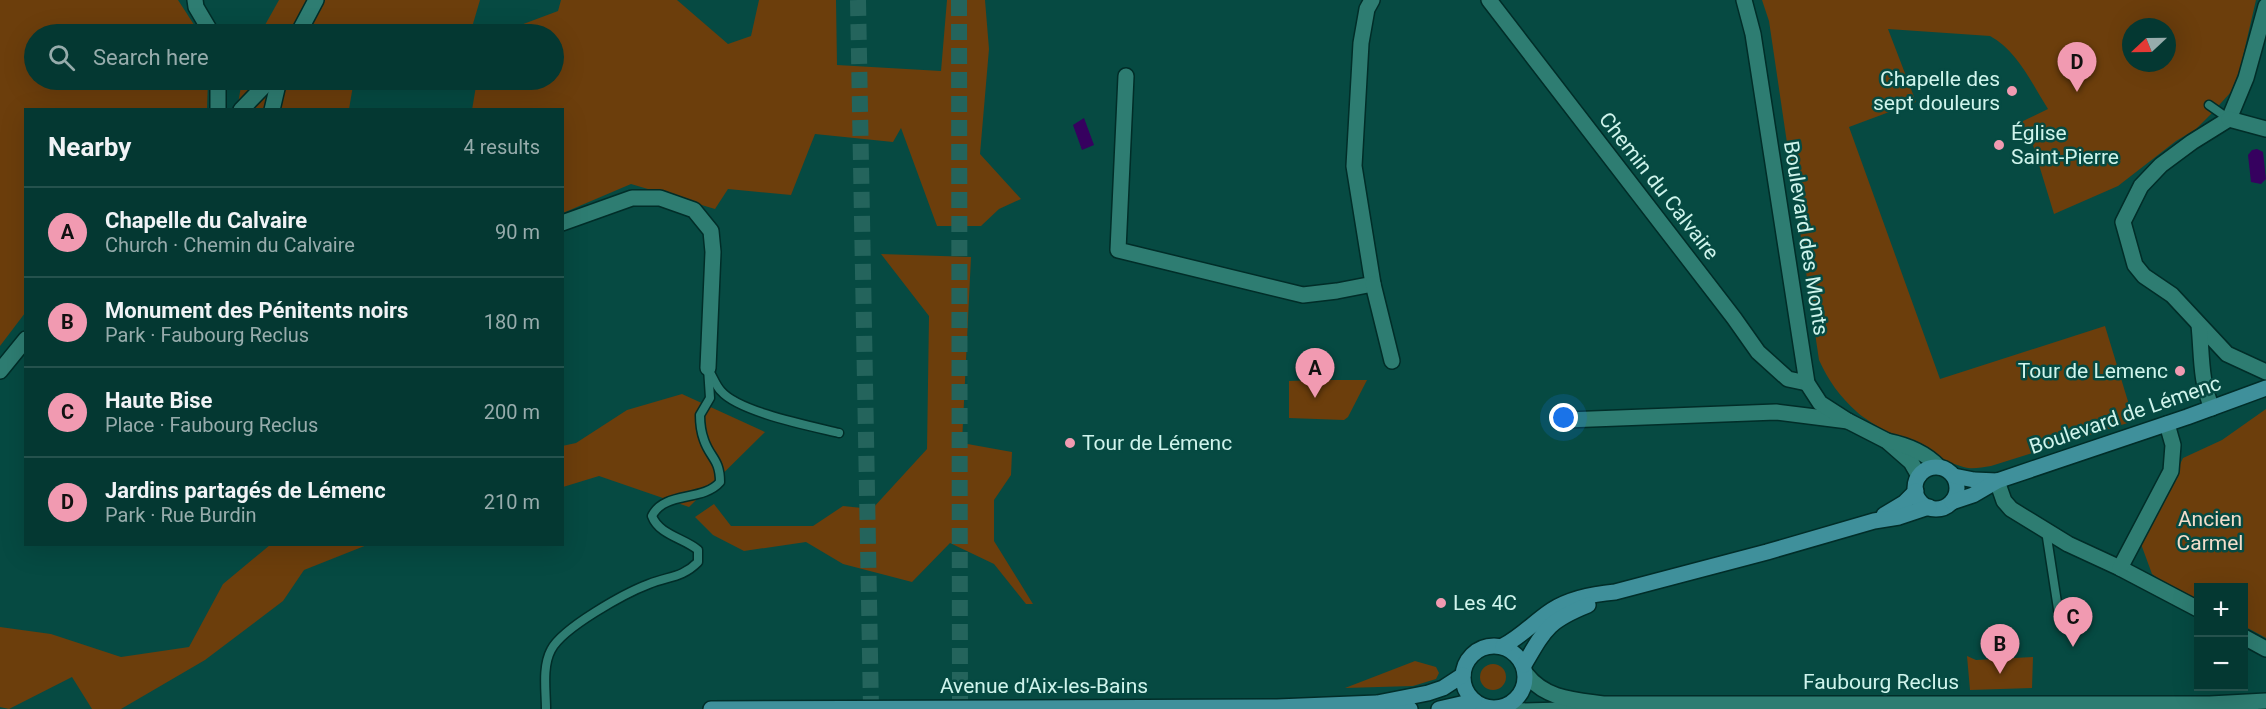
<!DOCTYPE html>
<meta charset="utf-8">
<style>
body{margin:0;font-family:Roboto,sans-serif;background:#12433e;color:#f1f3f6}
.controls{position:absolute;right:18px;bottom:18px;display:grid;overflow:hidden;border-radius:0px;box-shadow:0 6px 24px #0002}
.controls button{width:54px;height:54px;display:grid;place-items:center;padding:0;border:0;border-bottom:2px solid #25524d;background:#043832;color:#f1f3f6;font:30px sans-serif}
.compass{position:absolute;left:2122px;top:18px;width:54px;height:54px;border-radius:50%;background:#043832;box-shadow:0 6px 24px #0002;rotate:248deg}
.you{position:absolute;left:1564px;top:418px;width:21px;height:21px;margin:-15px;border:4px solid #fff;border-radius:50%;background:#1a73e8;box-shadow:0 0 0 9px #1a73e833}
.badge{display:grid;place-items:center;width:39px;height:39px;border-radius:50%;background:#f19ab1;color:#111;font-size:20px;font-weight:700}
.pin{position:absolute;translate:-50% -50px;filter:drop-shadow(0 2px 3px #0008)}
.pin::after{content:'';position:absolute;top:32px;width:21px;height:18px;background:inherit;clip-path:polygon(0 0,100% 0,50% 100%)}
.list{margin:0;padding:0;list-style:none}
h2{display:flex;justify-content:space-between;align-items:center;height:78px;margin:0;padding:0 24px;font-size:26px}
h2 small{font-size:20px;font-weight:400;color:#97acac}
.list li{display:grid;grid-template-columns:39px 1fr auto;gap:18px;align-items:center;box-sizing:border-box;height:90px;padding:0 24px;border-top:2px solid #25524d}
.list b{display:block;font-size:22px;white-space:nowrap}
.list p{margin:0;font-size:20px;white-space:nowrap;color:#97acac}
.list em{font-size:20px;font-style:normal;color:#97acac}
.icon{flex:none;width:33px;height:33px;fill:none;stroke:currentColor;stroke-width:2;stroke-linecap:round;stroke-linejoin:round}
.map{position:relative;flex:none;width:2266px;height:709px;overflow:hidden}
.search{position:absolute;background:#043832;box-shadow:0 6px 24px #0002;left:24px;top:24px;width:540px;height:66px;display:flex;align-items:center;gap:15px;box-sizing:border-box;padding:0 21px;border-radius:33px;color:#97acac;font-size:22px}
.panel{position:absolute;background:#043832;box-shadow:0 6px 24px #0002;left:24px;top:108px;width:540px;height:438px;border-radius:0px}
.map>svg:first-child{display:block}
</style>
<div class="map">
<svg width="2266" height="709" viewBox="0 0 2266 709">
<rect width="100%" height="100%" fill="#064a42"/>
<g fill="#6c3e0c" fill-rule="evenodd">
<path d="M 0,0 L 178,0 L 200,34 L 34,34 L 34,80 L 208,80 L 207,109 L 26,110 L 25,313 L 0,346 Z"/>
<path d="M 279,0 L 480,0 L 470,34 L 260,34 Z"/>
<path d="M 561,0 L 677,0 L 728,44 L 751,36 L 759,0 L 836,0 L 837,65 L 941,71 L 947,0 L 985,0 L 989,49 L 980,154 L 1021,199 L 999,209 L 981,226 L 937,226 L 901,128 L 893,142 L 815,134 L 791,195 L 728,189 L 715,209 L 631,184 L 563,213 L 562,110 L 472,110 L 477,80 L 554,80 L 554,34 L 497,34 L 558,11 Z"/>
<path d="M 1762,0 L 2256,0 L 2240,69 L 2231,92 L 2210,115 L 2196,129 L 2176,141 L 2118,186 L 2054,214 L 2032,142 L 2021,122 L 2048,109 C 2032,84 2017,50 1990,36 L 1888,29 L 1916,102 L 1849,127 L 1940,379 L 2105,326 L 2134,421 L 1991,466 C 1983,467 1975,469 1968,468 C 1943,463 1876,429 1857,412 C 1840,397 1828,380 1819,360 L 1769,21 ZM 2131,27 L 2167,27 L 2167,63 L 2131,63 Z"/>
<path d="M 242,80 L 354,80 L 349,109 L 237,110 Z"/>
<path d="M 881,254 L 971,257 L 962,443 L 1012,452 L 1011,475 L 994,500 L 994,541 L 1033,604 L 1026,604 L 994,564 L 950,543 L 912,582 L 843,564 L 806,542 L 744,551 L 713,535 L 695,517 L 714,504 L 731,526 L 813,526 L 843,506 L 872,509 L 927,449 L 929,316 Z"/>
<path d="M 1318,380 L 1367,380 L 1348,417 L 1344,420 L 1289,418 L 1289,381 Z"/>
<path d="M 682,394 L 765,432 L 689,507 L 599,476 L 563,487 L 562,446 L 576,443 L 627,410 Z"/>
<path d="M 2266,409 L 2266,638 L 2244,626 L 2244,588 L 2198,588 L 2198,603 L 2176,591 L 2152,574 L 2141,544 L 2183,458 L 2222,440 Z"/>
<path d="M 270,545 L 367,545 L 304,570 L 283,601 L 205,660 L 121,709 L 92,709 L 72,677 L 9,709 L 0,707 L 0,627 L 51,634 L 121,657 L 189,647 L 223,584 Z"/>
<path d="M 1967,656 L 1976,660 L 2033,657 L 2032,688 L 1970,690 Z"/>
<path d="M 1415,661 L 1436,667 L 1439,673 L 1436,679 L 1413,686 L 1345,688 Z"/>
<circle cx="1493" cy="677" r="13"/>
</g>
<g fill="#36015f">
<path d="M 1084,118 L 1094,145 L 1082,150 L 1073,125 Z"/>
<path d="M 2257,149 L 2263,152 L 2266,179 L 2261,184 L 2251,182 L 2248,155 L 2252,150 Z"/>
</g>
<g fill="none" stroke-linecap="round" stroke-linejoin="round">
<g stroke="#24645c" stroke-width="16" stroke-dasharray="16 8" stroke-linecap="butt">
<path d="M 858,0 L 871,709"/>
<path d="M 959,0 L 960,709"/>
</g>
<g stroke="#012d28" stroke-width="11">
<g id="service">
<path d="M 2209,105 L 2229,119"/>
<path d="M 709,371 C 713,377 716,386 721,391 C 739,412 810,426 839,433"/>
<path d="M 2046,531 L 2060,622"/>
<path d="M 1501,708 L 1581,706"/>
<path d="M 546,709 C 546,691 542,667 551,650 C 562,628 625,593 649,584 C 669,576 682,578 698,562 L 698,550 C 684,538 659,535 652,516 C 664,491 703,502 720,482 C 720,459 710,458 704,440 C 701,432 700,423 700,415 L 710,398 L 708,368"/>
</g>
</g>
<g stroke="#012d28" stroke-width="18">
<g id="minor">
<path d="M 195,0 L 196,7 L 212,34"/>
<path d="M 1489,0 L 1734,318 L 1758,352 L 1788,379 L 1807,383"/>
<path d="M 2266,6 L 2246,78 L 2229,119 L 2192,142 L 2161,165 L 2141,186 L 2123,222 L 2135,265 L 2144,276 L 2172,295 L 2227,354 L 2266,372"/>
<path d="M 298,34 L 316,0"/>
<path d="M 1126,76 L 1118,250 L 1303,295 L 1337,291 L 1373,284 L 1354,166 L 1361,43 L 1367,9 L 1372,0"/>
<path d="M 218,110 L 218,80"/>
<path d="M 241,110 L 270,80"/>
<path d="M 272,110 L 279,80"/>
<path d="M 2229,119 L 2266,129"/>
<path d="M 562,223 L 632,198 L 660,198 L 694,210 L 711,231 L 713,252 L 708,368"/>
<path d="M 1373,284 L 1392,361"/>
<path d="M 2199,325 C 2202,354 2200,381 2212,408"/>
<path d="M 0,371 L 26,339"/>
<path d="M 1566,420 L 1776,412 L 1848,421"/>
<path d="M 1997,481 L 2004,501 L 2011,509 L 2068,544 L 2120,568 L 2198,609"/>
<path d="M 2120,568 L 2171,471 L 2173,445 L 2167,424"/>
<path d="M 2244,637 L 2266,649"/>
</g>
</g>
<g stroke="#012d28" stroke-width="18">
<g id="tertiary">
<path d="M 1744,0 L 1753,34 L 1807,383 L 1820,403 L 1848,421 L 1887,441 L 1911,462 L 1919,476"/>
<path d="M 1887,441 C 1907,445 1925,452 1939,467"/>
<path d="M 1526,674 C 1545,699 1574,700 1603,704 L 2210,704 L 2266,701"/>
</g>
</g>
<g stroke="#012d28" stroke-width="18">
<g id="secondary">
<circle cx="1936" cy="488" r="21"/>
<path d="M 1954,476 L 1974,480 L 1997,481"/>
<path d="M 1952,502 L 1973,495 L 1997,481 L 2187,417 L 2266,388"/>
<path d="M 1884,515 L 1904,503 L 1916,491"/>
<circle cx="1494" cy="677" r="31"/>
<path d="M 1503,646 C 1522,636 1535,621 1552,610 C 1571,598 1593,594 1615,592 L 1767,552 L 1874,521 L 1899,517 L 1929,507"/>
<path d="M 1524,665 C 1545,629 1548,621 1588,605"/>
<path d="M 1386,704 L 1410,709"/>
<path d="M 711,709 L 1277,707 L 1377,703 L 1428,693 L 1443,688 L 1463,675"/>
<path d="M 1439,709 L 1474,701"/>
</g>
</g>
<use href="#service" stroke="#2e7d72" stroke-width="8"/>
<use href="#minor" stroke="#2e7d72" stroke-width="15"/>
<use href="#tertiary" stroke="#2e7d72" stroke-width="15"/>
<use href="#secondary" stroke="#3f909b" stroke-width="15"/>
</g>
<g fill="#f19ab1" stroke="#064a42" stroke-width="2">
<circle cx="2012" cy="91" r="6"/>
<circle cx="1999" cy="145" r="6"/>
<circle cx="2180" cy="371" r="6"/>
<circle cx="1070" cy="443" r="6"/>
<circle cx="1441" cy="603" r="6"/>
</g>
<g text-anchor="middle" stroke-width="5" stroke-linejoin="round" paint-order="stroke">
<g font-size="21" fill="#cff4ec" stroke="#064a42" text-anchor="start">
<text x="2000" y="86" text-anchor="end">Chapelle des<tspan x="2000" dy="24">sept douleurs</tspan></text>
<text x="2011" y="140">Église<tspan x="2011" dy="24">Saint-Pierre</tspan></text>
<text x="2168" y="378" text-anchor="end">Tour de Lemenc</text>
<text x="1082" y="450">Tour de Lémenc</text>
<text x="1453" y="610">Les 4C</text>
</g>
<g font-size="21" fill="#cff4ec" stroke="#064a42">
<text transform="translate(1659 186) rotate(52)" y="7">Chemin du Calvaire</text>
<text transform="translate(1806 238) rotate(81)" y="7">Boulevard des Monts</text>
<text transform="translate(2125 415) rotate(-19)" y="7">Boulevard de Lémenc</text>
<text x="1881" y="689">Faubourg Reclus</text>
<text x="1044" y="693">Avenue d'Aix-les-Bains</text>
</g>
<g font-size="21" fill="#f3ddcb" stroke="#064a42">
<text x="2210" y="526">Ancien<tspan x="2210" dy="24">Carmel</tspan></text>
</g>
</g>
</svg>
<div class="controls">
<button>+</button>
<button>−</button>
</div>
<svg class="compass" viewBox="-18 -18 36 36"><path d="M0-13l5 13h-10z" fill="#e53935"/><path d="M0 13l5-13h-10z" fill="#97acac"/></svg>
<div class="you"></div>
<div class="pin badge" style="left:1315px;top:398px">A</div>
<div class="pin badge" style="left:2000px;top:674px">B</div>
<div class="pin badge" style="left:2073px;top:647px">C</div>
<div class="pin badge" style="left:2077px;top:92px">D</div>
<div class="search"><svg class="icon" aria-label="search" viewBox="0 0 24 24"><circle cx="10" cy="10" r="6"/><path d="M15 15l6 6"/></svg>Search here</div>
<section class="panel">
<h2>Nearby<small>4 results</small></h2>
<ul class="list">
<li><span class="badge">A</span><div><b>Chapelle du Calvaire</b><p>Church · Chemin du Calvaire</p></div><em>90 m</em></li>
<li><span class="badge">B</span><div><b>Monument des Pénitents noirs</b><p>Park · Faubourg Reclus</p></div><em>180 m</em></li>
<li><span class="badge">C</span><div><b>Haute Bise</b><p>Place · Faubourg Reclus</p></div><em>200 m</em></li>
<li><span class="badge">D</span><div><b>Jardins partagés de Lémenc</b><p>Park · Rue Burdin</p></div><em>210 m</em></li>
</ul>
</section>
</div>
